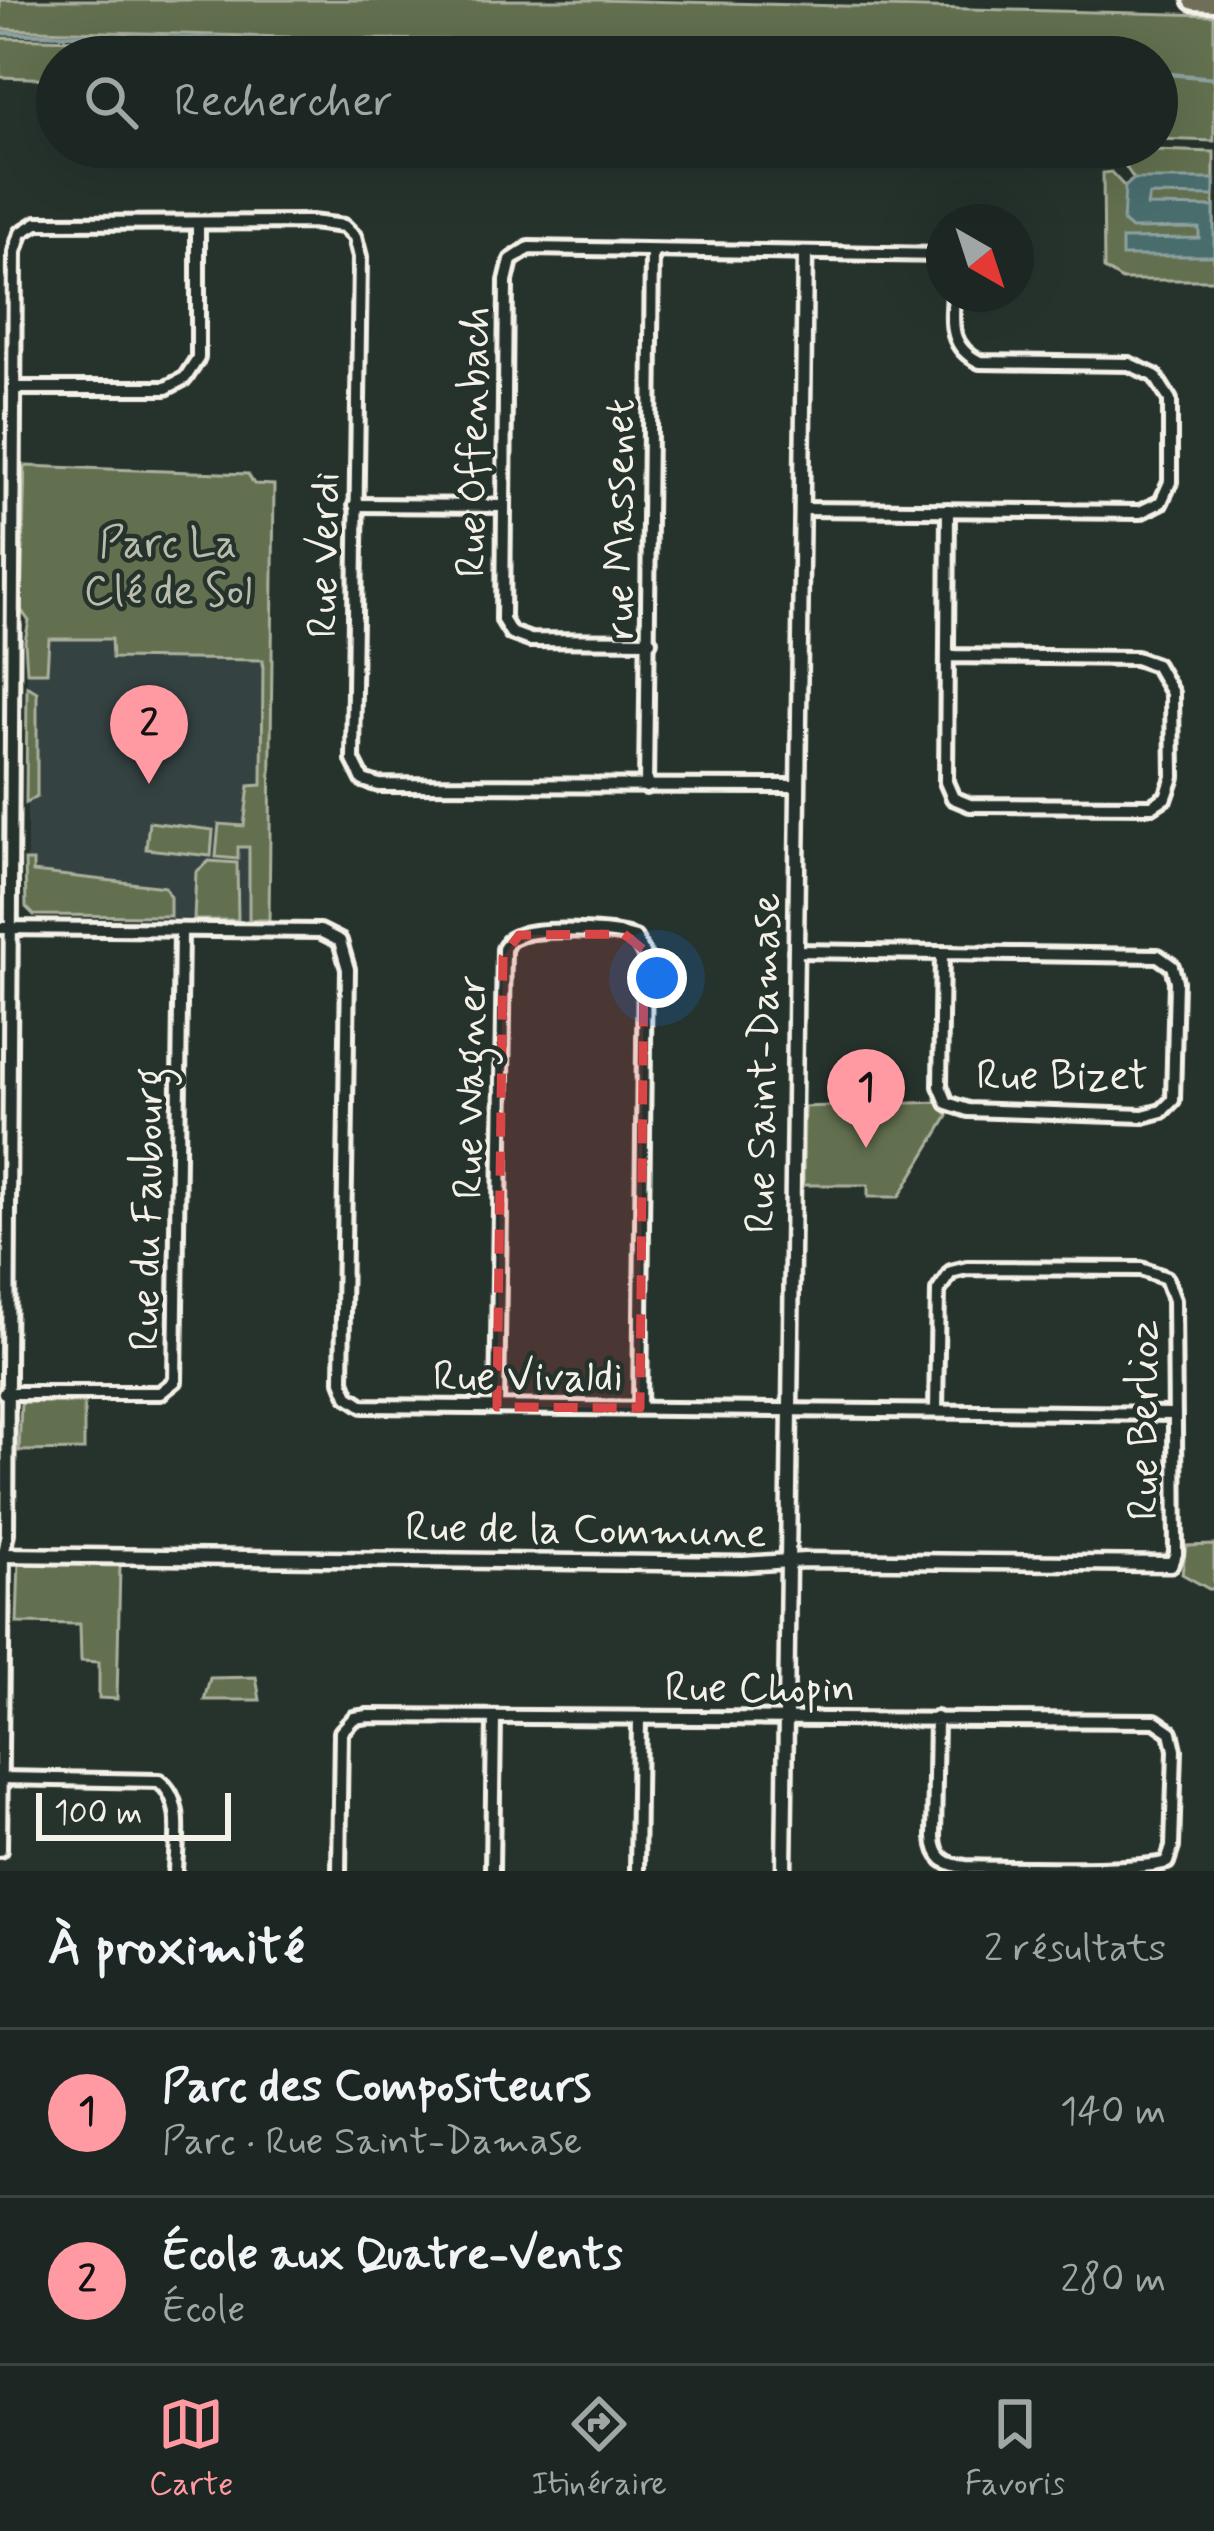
<!DOCTYPE html>
<html lang="fr">
<meta charset="utf-8">
<style>
body{margin:0;font-family:Mynerve,sans-serif;background:#29322f;color:#f1f3f6}
.compass{position:absolute;left:926px;top:204px;width:108px;height:108px;border-radius:50%;background:#1c2622;box-shadow:0 12px 48px #0002;rotate:141deg}
.scale{position:absolute;left:36px;bottom:30px;width:195px;box-sizing:border-box;padding-left:12px;border:6px solid #f4f1e8;border-top:0;font-size:33px;line-height:42px;white-space:nowrap;color:#f4f1e8;-webkit-text-stroke:9px #26332d;paint-order:stroke}
.you{position:absolute;left:657px;top:978px;width:42px;height:42px;margin:-30px;border:9px solid #fff;border-radius:50%;background:#1a73e8;box-shadow:0 0 0 18px #1a73e833}
.badge{display:grid;place-items:center;width:78px;height:78px;border-radius:50%;background:#ff9aa2;color:#111;font-size:39px;font-weight:700}
.pin{position:absolute;translate:-50% -99px;filter:drop-shadow(0 3px 6px #0008)}
.pin::after{content:'';position:absolute;top:63px;width:42px;height:36px;background:inherit;clip-path:polygon(0 0,100% 0,50% 100%)}
.list{margin:0;padding:0;list-style:none}
h2{display:flex;justify-content:space-between;align-items:center;height:156px;margin:0;padding:0 48px;font-size:51px}
h2 small{font-size:39px;font-weight:400;color:#a0a5a5}
.list li{display:grid;grid-template-columns:78px 1fr auto;gap:36px;align-items:center;box-sizing:border-box;height:168px;padding:0 48px;border-top:3px solid #3a4340}
.list b{display:block;font-size:45px;white-space:nowrap}
.list p{margin:0;font-size:39px;white-space:nowrap;color:#a0a5a5}
.list em{font-size:39px;font-style:normal;color:#a0a5a5}
.icon{flex:none;width:66px;height:66px;fill:none;stroke:currentColor;stroke-width:2;stroke-linecap:round;stroke-linejoin:round}
.map{position:relative;flex:none;width:1214px;height:1871px;overflow:hidden}
.search{position:absolute;background:#1c2622;box-shadow:0 12px 48px #0002;left:36px;right:36px;top:36px;height:132px;display:flex;align-items:center;gap:30px;box-sizing:border-box;padding:0 42px;border-radius:66px;color:#a0a5a5;font-size:45px}
.sheet{height:492px;background:#1c2622}
nav{display:flex;justify-content:space-around;align-items:center;box-sizing:border-box;height:168px;border-top:3px solid #3a4340;background:#1c2622;font-size:33px;color:#a0a5a5}
nav a{display:grid;justify-items:center;gap:6px}
nav .on{color:#ff9aa2}
.map>svg:first-child{display:block}
</style>
<div class="map">
<svg width="1214" height="1871" viewBox="0 0 1214 1871">
<rect width="100%" height="100%" fill="#26332d"/>
<filter id="ink" filterUnits="userSpaceOnUse"><feTurbulence type="fractalNoise" baseFrequency=".00833" numOctaves="2"/><feDisplacementMap in="SourceGraphic" scale="24" xChannelSelector="R" yChannelSelector="G"/><feConvolveMatrix kernelMatrix="1 2 1 2 8 2 1 2 1" color-interpolation-filters="sRGB"/></filter>
<g filter="url(#ink)">
<path fill="#364242" d="M 48,639 L 112,639 L 113,658 L 273,660 L 269,920 L 34,915 L 27,909 L 27,672 L 47,671 Z"/>
<g fill="#626f50" stroke="#abb09c" stroke-width="3">
<path d="M 0,0 L 598,0 L 1214,15 L 1214,141 L 1157,139 L 1157,57 L 945,57 L 944,52 L 682,42 L 354,39 L 0,29 Z"/>
<path d="M 0,38 L 445,49 L 444,57 L 57,57 L 57,79 L 0,77 Z"/>
<path d="M 671,147 L 1091,147 L 1092,155 L 1057,156 Z"/>
<path d="M 1121,149 L 1214,152 L 1214,280 L 1122,280 L 1104,269 L 1103,173 L 1111,172 L 1124,186 L 1134,179 L 1117,154 Z"/>
<path d="M 25,466 L 248,474 L 254,484 L 274,485 L 269,920 L 249,920 L 249,847 L 238,847 L 238,859 L 216,857 L 219,824 L 244,826 L 249,786 L 262,785 L 263,660 L 112,658 L 111,639 L 49,639 L 47,672 L 27,672 L 25,641 L 29,621 L 21,610 Z"/>
<path d="M 27,686 L 37,692 L 37,796 L 26,803 Z"/>
<path d="M 149,822 L 213,830 L 211,856 L 146,849 Z"/>
<path d="M 25,861 L 33,861 L 33,872 L 165,887 L 170,897 L 170,916 L 34,915 L 26,907 Z"/>
<path d="M 209,861 L 237,863 L 238,920 L 194,920 L 196,872 Z"/>
<path d="M 938,1102 L 948,1116 L 899,1197 L 868,1197 L 868,1185 L 803,1185 L 804,1107 Z"/>
<path d="M 26,1402 L 84,1403 L 84,1450 L 19,1451 L 21,1404 Z"/>
<path d="M 1214,1545 L 1214,1589 L 1209,1589 L 1182,1574 L 1186,1546 Z"/>
<path d="M 19,1561 L 46,1565 L 120,1566 L 117,1699 L 99,1698 L 99,1662 L 81,1661 L 80,1624 L 17,1623 Z"/>
<path d="M 256,1677 L 260,1700 L 204,1700 L 210,1678 Z"/>
</g>
<path fill="#486c6d" stroke="#8da19e" stroke-width="3" d="M 1134,179 L 1214,179 L 1214,196 L 1149,195 L 1147,206 L 1214,207 L 1214,256 L 1122,256 L 1122,239 L 1199,238 L 1199,228 L 1131,229 L 1123,222 L 1125,187 Z"/>
<g fill="none" stroke-linecap="round" stroke-linejoin="round">
<g stroke="#8da19e" stroke-width="4.5">
<path d="M 0,33 L 921,57"/>
<path d="M 1157,73 L 1214,78"/>
</g>
<g stroke="#f4f1e8" stroke-width="20">
<g id="minor">
<path d="M 14,388 L 166,388 L 185,378 L 198,358 L 198,225"/>
<path d="M 355,505 L 503,506"/>
<path d="M 801,509 L 1140,512 L 1161,502 L 1170,482 L 1170,400 L 1155,376 L 1129,364 L 980,362 C 949,347 952,324 954,294"/>
<path d="M 650,641 L 530,640 L 511,633 L 503,620 L 506,281 L 511,260 L 529,248 L 944,255"/>
<path d="M 947,656 L 1136,658 L 1156,665 L 1172,693 L 1173,777 L 1166,797 L 1152,806 L 970,805 L 953,798 L 946,782 L 948,510"/>
<path d="M 646,787 L 652,251"/>
<path d="M 0,928 L 320,931 L 340,941 L 348,969 L 342,1381 L 348,1396 L 363,1406 L 1174,1414"/>
<path d="M 795,951 L 1158,956 L 1172,966 L 1176,981 L 1173,1100 L 1162,1111 L 1143,1116 L 968,1110 L 947,1103 L 940,1086 L 942,953"/>
<path d="M 4,1393 L 160,1393 L 175,1381 L 181,931"/>
<path d="M 497,1407 L 504,949 C 509,941 508,940 518,936 C 538,927 614,930 635,938 L 645,956 L 640,1408"/>
<path d="M 936,1410 L 938,1291 L 951,1272 L 967,1268 L 1141,1269 L 1166,1278 L 1174,1300 L 1176,1554 L 1171,1564"/>
<path d="M 1,1778 L 159,1781 C 185,1801 176,1841 175,1871"/>
<path d="M 0,1850 L 3,1554 L 7,1533 L 15,252 L 21,233 L 37,223 L 311,222 L 344,226 L 355,237 L 360,257 L 353,760 L 363,780 L 379,785 L 797,786"/>
<path d="M 339,1871 L 341,1732 L 354,1718 L 368,1716 L 1155,1721 L 1171,1732 L 1175,1750 L 1172,1847 L 1167,1862 C 1140,1871 1004,1868 966,1867 C 945,1865 935,1858 934,1837 L 936,1718"/>
<path d="M 492,1871 L 494,1717"/>
<path d="M 637,1871 L 639,1718"/>
</g>
</g>
<g stroke="#f4f1e8" stroke-width="21">
<g id="tertiary">
<path d="M 0,1555 L 743,1564 L 805,1560 L 1171,1564"/>
<path d="M 784,1871 L 805,255"/>
</g>
</g>
<g stroke="#f4f1e8" stroke-width="27">
<path id="motorway" d="M 1194,0 L 1214,1"/>
</g>
<use href="#minor" stroke="#26332d" stroke-width="10"/>
<use href="#tertiary" stroke="#26332d" stroke-width="12"/>
<use href="#motorway" stroke="#716e59" stroke-width="18"/>
</g>
</g>
<path fill="#da4645" fill-opacity="0.2" stroke="#da4645" stroke-width="9" stroke-dasharray="24 15" stroke-linejoin="round" d="M 624,934 L 644,950 L 640,1408 L 497,1407 L 503,957 L 519,935 Z"/>
<g text-anchor="middle" stroke-width="9" stroke-linejoin="round" paint-order="stroke">
<g font-size="42" fill="#f4f1e8" stroke="#26332d">
<text transform="translate(471 442) rotate(-89)" y="15">Rue Offenbach</text>
<text transform="translate(618 519) rotate(-90)" y="15">rue Massenet</text>
<text transform="translate(322 555) rotate(-89)" y="15">Rue Verdi</text>
<text transform="translate(761 1063) rotate(-89)" y="15">Rue Saint-Damase</text>
<text x="1062" y="1089">Rue Bizet</text>
<text transform="translate(468 1087) rotate(-89)" y="15">Rue Wagner</text>
<text transform="translate(145 1209) rotate(-89)" y="15">Rue du Faubourg</text>
<text x="528" y="1390">Rue Vivaldi</text>
<text transform="translate(1142 1420) rotate(-90)" y="15">Rue Berlioz</text>
<text transform="translate(586 1528) rotate(1)" y="15">Rue de la Commune</text>
<text x="760" y="1701">Rue Chopin</text>
</g>
<g font-size="42" fill="#babdab" stroke="#26332d">
<text x="168" y="556">Parc La<tspan x="168" dy="48">Clé de Sol</tspan></text>
</g>
</g>
</svg>
<svg class="compass" viewBox="-18 -18 36 36"><path d="M0-13l5 13h-10z" fill="#e53935"/><path d="M0 13l5-13h-10z" fill="#a0a5a5"/></svg>
<div class="scale">100 m</div>
<div class="you"></div>
<div class="pin badge" style="left:866px;top:1148px">1</div>
<div class="pin badge" style="left:149px;top:784px">2</div>
<div class="search"><svg class="icon" aria-label="search" viewBox="0 0 24 24"><circle cx="10" cy="10" r="6"/><path d="M15 15l6 6"/></svg>Rechercher</div>
</div>
<section class="sheet">
<h2>À proximité<small>2 résultats</small></h2>
<ul class="list">
<li><span class="badge">1</span><div><b>Parc des Compositeurs</b><p>Parc · Rue Saint-Damase</p></div><em>140 m</em></li>
<li><span class="badge">2</span><div><b>École aux Quatre-Vents</b><p>École</p></div><em>280 m</em></li>
</ul>
</section>
<nav>
<a class="on"><svg class="icon" aria-label="map" viewBox="0 0 24 24"><path d="M3 6l6-2 6 2 6-2v14l-6 2-6-2-6 2zM9 4v14M15 6v14"/></svg>Carte</a>
<a><svg class="icon" aria-label="directions" viewBox="0 0 24 24"><path d="M12 3l9 9-9 9-9-9zM9 14v-3h6M13 9l2 2-2 2"/></svg>Itinéraire</a>
<a><svg class="icon" aria-label="saved" viewBox="0 0 24 24"><path d="M7 4h10v16l-5-4-5 4z"/></svg>Favoris</a>
</nav>
